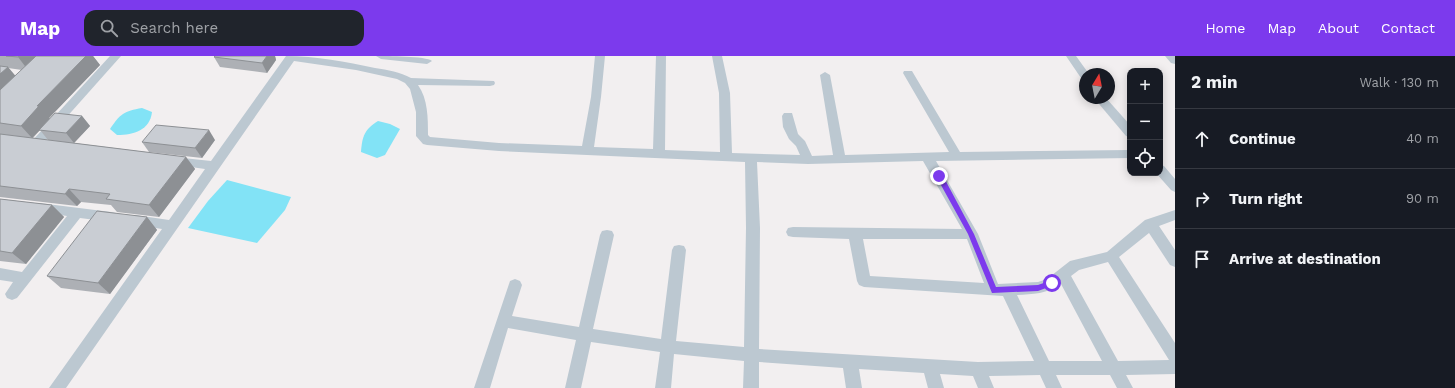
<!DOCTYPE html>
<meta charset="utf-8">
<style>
body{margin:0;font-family:"Work Sans",sans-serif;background:#20242c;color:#f1f3f6}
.controls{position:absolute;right:12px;top:12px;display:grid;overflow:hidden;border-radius:8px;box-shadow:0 2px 10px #0003}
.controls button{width:36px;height:36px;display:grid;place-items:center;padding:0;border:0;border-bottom:1px solid #363941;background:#171b24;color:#f1f3f6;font:20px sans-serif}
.compass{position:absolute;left:1079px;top:12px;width:36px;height:36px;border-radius:50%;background:#171b24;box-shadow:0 2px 10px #0003;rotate:10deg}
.stop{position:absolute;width:12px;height:12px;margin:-9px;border:3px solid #7c3aed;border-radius:50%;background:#fff}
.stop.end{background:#7c3aed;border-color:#fff;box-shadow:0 1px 4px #0008}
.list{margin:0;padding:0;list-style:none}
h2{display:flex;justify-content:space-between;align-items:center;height:52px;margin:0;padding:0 16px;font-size:17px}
h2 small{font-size:13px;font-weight:400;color:#9ea1a6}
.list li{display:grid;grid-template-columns:26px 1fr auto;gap:12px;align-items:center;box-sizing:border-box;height:60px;padding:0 16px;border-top:1px solid #363941}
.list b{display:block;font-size:15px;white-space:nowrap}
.list em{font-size:13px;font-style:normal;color:#9ea1a6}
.icon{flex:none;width:22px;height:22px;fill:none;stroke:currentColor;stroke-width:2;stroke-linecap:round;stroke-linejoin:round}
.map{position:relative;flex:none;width:1175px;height:332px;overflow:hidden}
header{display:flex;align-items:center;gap:24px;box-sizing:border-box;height:56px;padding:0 20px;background:#7c3aed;color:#fff}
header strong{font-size:19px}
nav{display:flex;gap:22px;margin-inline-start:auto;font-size:14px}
.search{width:280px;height:36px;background:#20242c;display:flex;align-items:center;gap:10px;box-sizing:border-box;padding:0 14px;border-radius:12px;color:#9ea1a6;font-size:15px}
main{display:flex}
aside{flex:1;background:#171b24}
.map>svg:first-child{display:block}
</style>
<header>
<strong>Map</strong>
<div class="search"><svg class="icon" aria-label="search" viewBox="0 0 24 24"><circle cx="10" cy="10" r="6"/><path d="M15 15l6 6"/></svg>Search here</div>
<nav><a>Home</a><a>Map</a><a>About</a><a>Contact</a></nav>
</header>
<main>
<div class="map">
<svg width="1175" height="332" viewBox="0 0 1175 332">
<rect width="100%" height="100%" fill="#f2eff0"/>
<g fill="#82e3f6">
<path d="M 142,52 L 152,56 C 150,74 134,79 117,79 L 110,73 C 120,58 124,55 142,52 Z"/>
<path d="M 378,65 L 390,68 L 400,73 L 385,99 L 377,102 L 361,96 C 362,80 365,73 378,65 Z"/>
<path d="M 227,124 L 291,141 L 285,154 L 257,187 L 188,172 L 208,145 Z"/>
</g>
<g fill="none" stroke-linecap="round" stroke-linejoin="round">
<g fill="#bcc8d1" fill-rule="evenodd">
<path d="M 110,0 L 121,0 L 40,91 L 36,92 L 32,91 L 30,88 L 32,85 Z"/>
<path d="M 286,0 C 316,0 346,6 375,12 C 388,14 400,16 411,22 L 494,25 L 495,27 L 494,29 L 490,30 L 418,29 C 428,43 428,62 428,79 L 430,81 L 499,87 L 582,90 L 591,41 L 595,0 L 605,0 L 601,41 L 594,91 L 653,93 L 656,0 L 666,0 L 665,94 L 720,96 L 719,37 L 712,0 L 722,0 L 730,37 L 732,97 L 800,99 L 796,90 L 789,83 L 783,71 L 782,60 L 784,57 L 792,57 L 798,78 L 805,85 L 812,100 L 833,99 L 820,19 L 825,16 L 830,19 L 845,99 L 949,96 L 903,17 L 904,15 L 912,15 L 960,96 L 1130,94 L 1130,102 L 936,105 L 978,178 L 998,228 L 1038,226 L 1047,223 L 1070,205 L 1107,196 L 1145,164 L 1175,154 L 1175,164 L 1159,170 L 1175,194 L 1175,211 L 1170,209 L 1149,177 L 1119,201 L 1175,287 L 1175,318 L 1126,319 L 1133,332 L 1117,332 L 1110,319 L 1056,319 L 1062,332 L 1046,332 L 1040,319 L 989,320 L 994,332 L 978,332 L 973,320 L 940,318 L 944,332 L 928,332 L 924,317 L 859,313 L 862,332 L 846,332 L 843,312 L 759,306 L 759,332 L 743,332 L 744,305 L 674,298 L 671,332 L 655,332 L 660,296 L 591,286 L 581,332 L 565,332 L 576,284 L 508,272 L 490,332 L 474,332 L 510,225 L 515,223 L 520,225 L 522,229 L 512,260 L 579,271 L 600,179 L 602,175 L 607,174 L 612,175 L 614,179 L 593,273 L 661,283 L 672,194 L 674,190 L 679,189 L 684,190 L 686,194 L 676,285 L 744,291 L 746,172 L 745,106 L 499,95 L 427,89 L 423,88 L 416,80 L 416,56 L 410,33 L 405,27 L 397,23 L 356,14 L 294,5 L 66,332 L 49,332 L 162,173 L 130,168 L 129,164 L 130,160 L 135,159 L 169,164 L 205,113 L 170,108 L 168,105 L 170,102 L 174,101 L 211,105 ZM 923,105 L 962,173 L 793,171 L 788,172 L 786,176 L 788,180 L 793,181 L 849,183 L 857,225 L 859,229 L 864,231 L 1003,240 L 1034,305 L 978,306 L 759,293 L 760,172 L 757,106 L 808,108 ZM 863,183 L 967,183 L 984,227 L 870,220 ZM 1108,206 L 1169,304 L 1118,305 L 1071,220 L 1079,214 ZM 1061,228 L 1102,305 L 1049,305 L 1017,239 C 1032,238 1048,238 1061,228 Z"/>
<path d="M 376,0 C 387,0 426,0 432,5 L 427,8 L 381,3 Z"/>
<path d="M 1066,0 L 1076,0 L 1089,18 L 1085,18 L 1085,23 L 1081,22 Z"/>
<path d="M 1165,0 L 1175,0 L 1175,8 L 1171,7 Z"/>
<path d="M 1094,42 L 1106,42 L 1130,69 L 1130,81 L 1126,80 Z"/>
<path d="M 1160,109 L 1164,110 L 1175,123 L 1175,136 L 1171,134 L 1156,117 L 1160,117 Z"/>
<path d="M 39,147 L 111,156 L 116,157 L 117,161 L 116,165 L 111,166 L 80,162 L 17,242 L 12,244 L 7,242 L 5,238 L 13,226 L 0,224 L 0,212 L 22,216 L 67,160 L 34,155 L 33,152 L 34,149 Z"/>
</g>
</g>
<g fill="#adb0b5" fill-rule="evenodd">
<path d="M 0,0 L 93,0 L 100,9 L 49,62 L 82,60 L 90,70 L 74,87 L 186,101 L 195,113 L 159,161 L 117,156 L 111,149 L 81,146 L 77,150 L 0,141 ZM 8,12 L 22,14 L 15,20 ZM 40,74 L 48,84 L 33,82 Z"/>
<path d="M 215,0 L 275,0 L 276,4 L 267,17 L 220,11 L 214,1 Z"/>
<path d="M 215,84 L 202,102 L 149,96 L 142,86 Z"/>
<path d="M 0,143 L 52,149 L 64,161 L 26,208 L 0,205 Z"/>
<path d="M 147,161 L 157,174 L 110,238 L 61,232 L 47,220 Z"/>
</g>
<g fill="#8d9094">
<path d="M 19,0 L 45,0 L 28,14 L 18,1 Z"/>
<path d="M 86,0 L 93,0 L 100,9 L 49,62 L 50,63 L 39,74 L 40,74 L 32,82 L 21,70 L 37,50 Z"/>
<path d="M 267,0 L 275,0 L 276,4 L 267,17 L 262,7 Z"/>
<path d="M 8,11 L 19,24 L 0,41 L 0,18 Z"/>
<path d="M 82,60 L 90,70 L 74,87 L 66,77 Z"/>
<path d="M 209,74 L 215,84 L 202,102 L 195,92 Z"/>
<path d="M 186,101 L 195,113 L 159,161 L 149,149 Z"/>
<path d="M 69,133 L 81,146 L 77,150 L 65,138 Z"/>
<path d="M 52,149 L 64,161 L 26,208 L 12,197 Z"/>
<path d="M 147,161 L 157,174 L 110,238 L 98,227 Z"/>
</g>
<g fill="#c9cdd3" stroke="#8d9094">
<path d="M 6,0 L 19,0 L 18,1 Z"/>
<path d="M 36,0 L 86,0 L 37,50 L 39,50 L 21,70 L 0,67 L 0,34 Z"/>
<path d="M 215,0 L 267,0 L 262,7 L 214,1 Z"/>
<path d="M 0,10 L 8,11 L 0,18 Z"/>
<path d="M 55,57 L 82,60 L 66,77 L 39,74 Z"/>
<path d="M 156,69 L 209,74 L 195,92 L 142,86 Z"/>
<path d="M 0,78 L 186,101 L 149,149 L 106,143 L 110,138 L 69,133 L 65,138 L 0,130 Z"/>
<path d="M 0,143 L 52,149 L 12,197 L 0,195 Z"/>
<path d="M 97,155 L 147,161 L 98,227 L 47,220 Z"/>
</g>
<path fill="#7c3aed" d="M 939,117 L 942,118 L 974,178 L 996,231 L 1038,229 L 1052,224 L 1055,227 L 1054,229 L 1038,235 L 992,237 L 968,178 L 936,120 Z"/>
</svg>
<div class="controls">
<button>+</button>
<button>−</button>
<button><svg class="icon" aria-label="locate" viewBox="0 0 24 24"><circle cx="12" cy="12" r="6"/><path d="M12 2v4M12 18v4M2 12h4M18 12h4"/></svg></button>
</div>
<svg class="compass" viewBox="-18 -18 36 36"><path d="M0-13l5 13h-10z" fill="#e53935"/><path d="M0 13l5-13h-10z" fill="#9ea1a6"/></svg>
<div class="stop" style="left:1052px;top:227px"></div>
<div class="stop end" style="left:939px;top:120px"></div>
</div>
<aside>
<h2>2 min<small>Walk · 130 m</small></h2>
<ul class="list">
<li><svg class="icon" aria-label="ahead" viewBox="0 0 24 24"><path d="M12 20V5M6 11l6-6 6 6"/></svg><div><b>Continue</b></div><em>40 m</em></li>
<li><svg class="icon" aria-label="right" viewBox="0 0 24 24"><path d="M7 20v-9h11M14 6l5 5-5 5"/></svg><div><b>Turn right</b></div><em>90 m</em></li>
<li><svg class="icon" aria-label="arrive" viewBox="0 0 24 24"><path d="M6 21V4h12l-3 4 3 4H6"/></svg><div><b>Arrive at destination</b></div></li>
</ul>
</aside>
</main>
